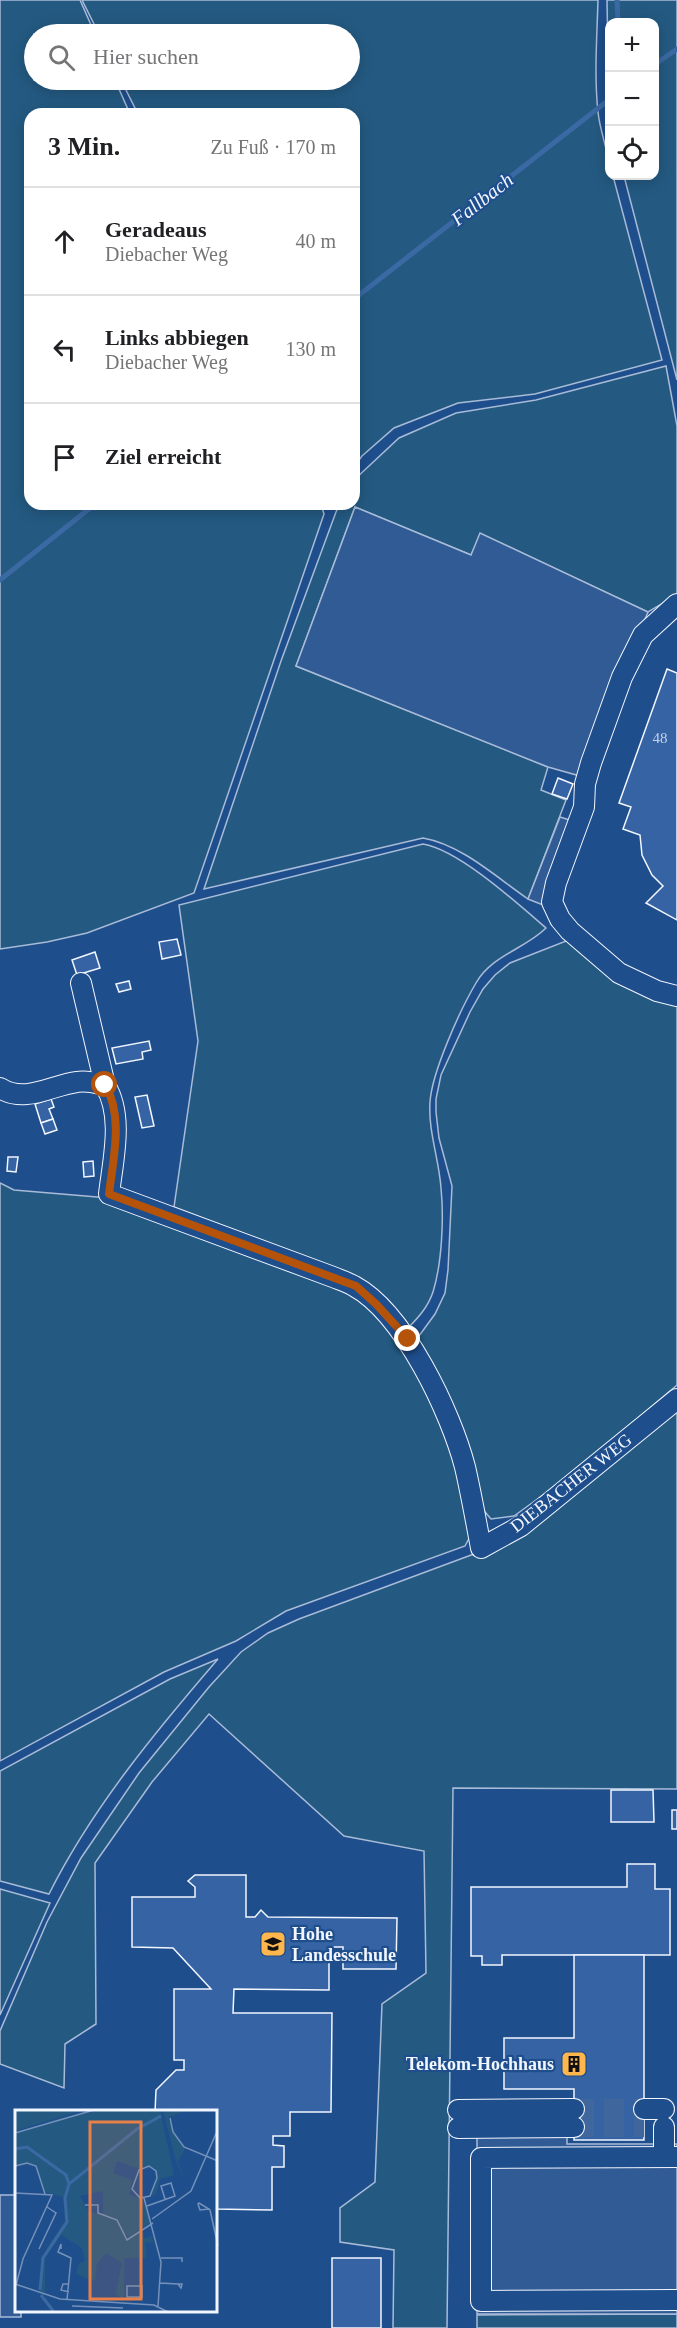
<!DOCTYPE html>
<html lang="de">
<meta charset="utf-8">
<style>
body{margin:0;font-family:Georgia,serif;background:#f2f2f2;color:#202124}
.controls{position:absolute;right:18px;top:18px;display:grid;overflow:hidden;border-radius:12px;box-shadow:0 3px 15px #0003}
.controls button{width:54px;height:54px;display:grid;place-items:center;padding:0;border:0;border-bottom:2px solid #e0e0e0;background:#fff;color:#202124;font:30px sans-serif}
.stop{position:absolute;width:18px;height:18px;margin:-14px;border:4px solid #b45309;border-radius:50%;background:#fff}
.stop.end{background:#b45309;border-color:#fff;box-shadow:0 2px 6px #0008}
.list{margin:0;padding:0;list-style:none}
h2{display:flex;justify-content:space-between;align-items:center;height:78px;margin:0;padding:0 24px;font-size:26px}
h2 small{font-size:20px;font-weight:400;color:#757577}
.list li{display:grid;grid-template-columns:39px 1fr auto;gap:18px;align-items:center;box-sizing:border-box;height:108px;padding:0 24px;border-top:2px solid #e0e0e0}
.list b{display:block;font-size:22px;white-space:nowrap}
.list p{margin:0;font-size:20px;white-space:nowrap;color:#757577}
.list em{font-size:20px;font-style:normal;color:#757577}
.icon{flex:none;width:33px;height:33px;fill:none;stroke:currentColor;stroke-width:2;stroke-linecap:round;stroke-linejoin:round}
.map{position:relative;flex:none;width:677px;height:2328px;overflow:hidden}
.search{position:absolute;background:#fff;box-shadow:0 3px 15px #0003;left:24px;top:24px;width:336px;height:66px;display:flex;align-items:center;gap:15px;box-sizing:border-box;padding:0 21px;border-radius:33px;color:#757577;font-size:22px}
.panel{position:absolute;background:#fff;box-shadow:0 3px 15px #0003;left:24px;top:108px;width:336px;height:402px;border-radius:18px}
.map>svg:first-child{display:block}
</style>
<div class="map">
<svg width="677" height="2328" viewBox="0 0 677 2328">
<rect width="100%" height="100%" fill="#1f4e8c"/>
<g fill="#245a82" stroke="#a8bbd7" stroke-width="1.5">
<path d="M 0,0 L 80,0 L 95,34 L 34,34 L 34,80 L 115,80 L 130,114 L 30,114 L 30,504 L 321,504 L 324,514 L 194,893 L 87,933 L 47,942 L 0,949 Z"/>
<path d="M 82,0 L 598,0 C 597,37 594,75 598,112 C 600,133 610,154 610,176 L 613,176 L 662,360 L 535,394 L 458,403 L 394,428 L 362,456 L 354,467 L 354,114 L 138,114 L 121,80 L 350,80 L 350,34 L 99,34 Z"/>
<path d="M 607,0 L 677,0 L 677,380 L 624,176 L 654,176 L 654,22 L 610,22 L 609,120 Z"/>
<path d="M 666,366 L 677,426 L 677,595 L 648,612 L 481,534 L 471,555 L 355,507 L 296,666 L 548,767 L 541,790 L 566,800 L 528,899 C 496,877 462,845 423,838 L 204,889 L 281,661 L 336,512 L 340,504 L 354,504 L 354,480 L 399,438 L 456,413 L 536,400 Z"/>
<path d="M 423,844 C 459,850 517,903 546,928 C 525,949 492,955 476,983 C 460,1010 432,1072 430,1102 C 428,1131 439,1159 441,1188 C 444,1218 442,1263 433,1292 C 428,1307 418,1318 407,1329 L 341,1271 L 174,1207 L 198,1041 L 179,905 Z"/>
<path d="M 571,939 L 677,1001 L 677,1385 L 572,1474 L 514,1516 L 491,1519 L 480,1506 L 416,1340 L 435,1314 L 445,1293 L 448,1270 L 452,1186 L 439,1138 L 436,1112 L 436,1099 L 441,1075 L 470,1012 L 483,989 L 495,975 L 510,963 Z"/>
<path d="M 0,1183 L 14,1190 L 109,1198 L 354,1291 L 405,1342 L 451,1439 L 472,1533 L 465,1546 L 286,1611 L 236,1641 L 164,1672 L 0,1761 Z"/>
<path d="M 677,1410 L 677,1789 L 453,1788 L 447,2328 L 393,2328 L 394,2250 L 340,2242 L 340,2208 L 375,2182 L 382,2004 L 426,1973 L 424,1851 L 344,1836 L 209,1714 L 152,1782 L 95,1863 L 96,2024 L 65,2044 L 64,2088 L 0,2064 L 0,2031 L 47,1922 L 81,1858 L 139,1773 L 209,1687 L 241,1652 L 268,1633 L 299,1619 L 482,1551 L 522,1530 L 587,1485 Z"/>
<path d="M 218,1659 C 156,1731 92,1808 49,1894 L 0,1881 L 0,1771 L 170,1679 Z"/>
<path d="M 0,1889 L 50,1903 L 0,2015 Z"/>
<path d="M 677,2314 L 677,2328 L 477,2328 L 477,2315 Z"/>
</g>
<g fill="#305b95" stroke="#a8bbd7" stroke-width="1.5">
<path d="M 355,507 L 471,555 L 480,533 L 648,612 L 580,776 L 548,767 L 296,666 Z"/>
<path d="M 560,817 L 579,823 L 552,902 L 543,905 L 528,899 Z"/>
<path d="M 477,2134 L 567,2134 L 567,2144 L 677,2144 L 677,2314 L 477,2314 Z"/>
<path d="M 0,2195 L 16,2195 L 16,2312 L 21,2312 L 21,2317 L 0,2317 Z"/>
</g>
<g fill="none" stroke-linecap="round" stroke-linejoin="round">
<g stroke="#3b69a3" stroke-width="5">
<path d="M 617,0 L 618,22"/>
<path d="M 654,65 L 677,49"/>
<path d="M 354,299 L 610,99"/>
<path d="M 0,580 L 95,504"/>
</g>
</g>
<g fill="#3563a3" stroke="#f2f6ff" stroke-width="1.5">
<path d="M 667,669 L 677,673 L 677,920 L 646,903 L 663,886 L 652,875 L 642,855 L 640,835 L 623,829 L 631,807 L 619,803 Z"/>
<path d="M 558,778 L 573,784 L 567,799 L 552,794 Z"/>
<path d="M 177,939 L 181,955 L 162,959 L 159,942 Z"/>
<path d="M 95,952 L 100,968 L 77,975 L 72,960 Z"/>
<path d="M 129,981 L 131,989 L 119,992 L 116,984 Z"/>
<path d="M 149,1041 L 151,1050 L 142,1052 L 143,1059 L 116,1064 L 112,1048 Z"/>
<path d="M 147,1095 L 154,1126 L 142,1128 L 135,1097 Z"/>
<path d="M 51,1099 L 54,1107 L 49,1109 L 53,1119 L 41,1123 L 35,1104 Z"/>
<path d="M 53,1119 L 57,1130 L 45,1134 L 41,1123 Z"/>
<path d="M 8,1157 L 18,1157 L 16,1172 L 7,1171 Z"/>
<path d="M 93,1161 L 94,1176 L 84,1177 L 83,1162 Z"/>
<path d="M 611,1790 L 653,1790 L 654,1822 L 611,1822 Z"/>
<rect x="672" y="1810" width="5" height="19"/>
<path d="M 627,1864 L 655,1864 L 655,1889 L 670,1889 L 670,1955 L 502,1955 L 502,1965 L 482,1965 L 482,1956 L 471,1956 L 471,1887 L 627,1887 Z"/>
<path d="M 195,1875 L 246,1875 L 246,1917 L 255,1917 L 261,1910 L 268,1917 L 397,1918 L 396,1969 L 343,1969 L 343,1947 L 329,1947 L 329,1990 L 234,1989 L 233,2013 L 332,2013 L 331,2112 L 290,2112 L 290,2136 L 273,2136 L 273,2145 L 284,2146 L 284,2167 L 272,2167 L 272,2210 L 216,2209 L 216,2112 L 155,2112 L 156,2090 L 176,2070 L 184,2070 L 184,2060 L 174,2060 L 174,1989 L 211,1989 L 173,1948 L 132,1947 L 132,1897 L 195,1897 L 195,1887 L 188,1881 Z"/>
<path d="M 574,1955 L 644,1955 L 644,2140 L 574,2140 L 574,2089 L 504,2089 L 504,2038 L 574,2038 Z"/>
<rect x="332" y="2258" width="49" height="70"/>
</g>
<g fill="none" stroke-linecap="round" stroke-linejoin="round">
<g stroke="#3f679d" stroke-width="20" stroke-dasharray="20 10" stroke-linecap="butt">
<path d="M 574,2109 L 644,2109"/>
<path d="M 574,2127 L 644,2127"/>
</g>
<g stroke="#f2f6ff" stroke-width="22">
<g id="minor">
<path d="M 677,604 L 643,635 L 622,677 L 591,763 L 585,784 L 584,807 L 556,883 L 552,902 L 560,919 L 570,931 L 619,973 L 657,991 L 677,996"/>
<path d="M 81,983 L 105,1085"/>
<path d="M 0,1088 C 25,1104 52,1085 77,1082 C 87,1080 96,1083 105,1085 C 124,1116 113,1159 109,1194 L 333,1277 C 340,1280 347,1282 354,1286 C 404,1313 451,1413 465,1467 C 471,1493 476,1521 481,1548 L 521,1526 L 677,1399"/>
<path d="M 644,2109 L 664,2109"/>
<path d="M 458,2110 L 574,2109"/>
<path d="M 664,2127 L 664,2157"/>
<path d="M 458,2128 L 574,2127"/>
<path d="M 677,2157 L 481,2158 L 481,2301 L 677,2300"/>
</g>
</g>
<use href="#minor" stroke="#1f4e8c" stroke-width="20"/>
</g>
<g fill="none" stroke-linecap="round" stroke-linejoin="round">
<path stroke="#b45309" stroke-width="8" d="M 105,1085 C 124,1116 113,1159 109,1194 L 356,1286 L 376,1304 L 408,1339"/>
</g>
<defs>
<g id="school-square" transform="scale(1.35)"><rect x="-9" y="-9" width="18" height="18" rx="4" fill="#ffb74d" stroke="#1f4e8c"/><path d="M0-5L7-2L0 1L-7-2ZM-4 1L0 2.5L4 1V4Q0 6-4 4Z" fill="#111"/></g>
<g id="building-square" transform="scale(1.35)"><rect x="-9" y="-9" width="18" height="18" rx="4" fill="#ffb74d" stroke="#1f4e8c"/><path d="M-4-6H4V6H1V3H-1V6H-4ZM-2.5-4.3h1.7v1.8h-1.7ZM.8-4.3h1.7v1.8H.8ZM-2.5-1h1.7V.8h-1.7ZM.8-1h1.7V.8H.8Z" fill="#111"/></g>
</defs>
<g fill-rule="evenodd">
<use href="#school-square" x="273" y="1944"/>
<use href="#building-square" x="574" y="2064"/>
</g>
<g text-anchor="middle" stroke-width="4.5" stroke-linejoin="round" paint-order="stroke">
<g font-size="15" fill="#c3d1e8">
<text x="660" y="743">48</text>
</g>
<g font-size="18" fill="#f2f6ff" stroke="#1f4e8c">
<text transform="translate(571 1483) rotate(-38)" y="6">DIEBACHER WEG</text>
</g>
<g font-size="18" font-weight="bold" fill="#f2f6ff" stroke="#1f4e8c" text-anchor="start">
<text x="292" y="1940">Hohe<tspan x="292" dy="21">Landesschule</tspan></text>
<text x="554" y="2070" text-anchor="end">Telekom-Hochhaus</text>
</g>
<g font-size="20" font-style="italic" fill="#f2f6ff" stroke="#1f4e8c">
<text transform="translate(482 199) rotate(-38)" y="7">Fallbach</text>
</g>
</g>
<g transform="translate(15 2110)">
<rect width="202" height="202" fill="#1f4e8c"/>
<path d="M 0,0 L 68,0 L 0,21 ZM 84,0 L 145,0 L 159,65 L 145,69 L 141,84 L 136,86 L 143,68 L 139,58 L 124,59 L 102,51 L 98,63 L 117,70 L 114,85 L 128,89 L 136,112 L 114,127 L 110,124 L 110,130 L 127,119 L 130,128 L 137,126 L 138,132 L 130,133 L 132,148 L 109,148 L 109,191 L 101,183 L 107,153 L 91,143 L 82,154 L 80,171 L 61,164 L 64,153 L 70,151 L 67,138 L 46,125 L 30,148 L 30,183 L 25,181 L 26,148 L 50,110 L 48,87 L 30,82 L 19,54 L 0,55 L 0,24 L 45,8 ZM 88,81 L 88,104 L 74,102 L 65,86 ZM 148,0 L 173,0 L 152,8 L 170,39 L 163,51 L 170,72 L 160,48 Z" fill="#245a82" fill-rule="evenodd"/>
<path fill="none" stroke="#3b69a3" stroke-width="3" d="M 0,39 L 12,37 L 51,65 L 54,74M 25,180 L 28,148 L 52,112 L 50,88 L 54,74 L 122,19 L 146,6M 26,185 L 39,202"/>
<path fill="none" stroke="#7391ba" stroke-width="1.5" d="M 155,8 L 158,22 L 169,37 L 203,51M 0,23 L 79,0M 0,56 L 12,53 L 21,56 L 30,84M 134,56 L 141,61 L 142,68 L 135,86 L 125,88 L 117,79 L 124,60 ZM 0,83 L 37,85 L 8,149 L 1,175M 129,88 L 146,152 L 143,196M 70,95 L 83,95 L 83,103 L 102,110 L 112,130 L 138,113M 132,96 L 160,86 L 156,73 L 146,76 L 150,89M 194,99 L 185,100 L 183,94 L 184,93 L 194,99 L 195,100 L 203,136M 137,109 L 176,81 L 203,19M 24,139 L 41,103 L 32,97M 46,139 L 46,134 L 43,142 L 56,148 L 52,190M 146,148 L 167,148 L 167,152M 145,173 L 163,174 L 166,178 L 167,174 L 163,174M 0,174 L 45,189 L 139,195 L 153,202M 112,176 L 127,176 L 127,187 L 112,187 ZM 54,182 L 46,180 L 48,174 L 54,174M 57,196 L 108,198"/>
<path fill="#ea8049" fill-opacity="0.15" stroke="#ea8049" stroke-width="3" d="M 75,12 L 126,12 L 126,189 L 75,189 Z"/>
<rect width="202" height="202" fill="none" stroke="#f2f6ff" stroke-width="3"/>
</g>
</svg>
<div class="controls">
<button>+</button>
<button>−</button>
<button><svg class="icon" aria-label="locate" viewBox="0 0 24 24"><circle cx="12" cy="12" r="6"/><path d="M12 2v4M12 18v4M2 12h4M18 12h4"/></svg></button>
</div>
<div class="stop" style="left:105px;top:1085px"></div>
<div class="stop end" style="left:408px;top:1339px"></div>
<div class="search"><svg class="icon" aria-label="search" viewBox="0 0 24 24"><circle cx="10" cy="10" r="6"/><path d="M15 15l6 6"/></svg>Hier suchen</div>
<section class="panel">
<h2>3 Min.<small>Zu Fuß · 170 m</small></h2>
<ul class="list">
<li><svg class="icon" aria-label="ahead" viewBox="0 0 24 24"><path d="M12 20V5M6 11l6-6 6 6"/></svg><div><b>Geradeaus</b><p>Diebacher Weg</p></div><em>40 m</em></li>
<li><svg class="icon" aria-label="left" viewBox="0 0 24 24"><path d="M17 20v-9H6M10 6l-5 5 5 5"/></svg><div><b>Links abbiegen</b><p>Diebacher Weg</p></div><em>130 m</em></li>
<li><svg class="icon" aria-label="arrive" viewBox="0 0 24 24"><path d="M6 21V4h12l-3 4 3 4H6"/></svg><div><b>Ziel erreicht</b></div></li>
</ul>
</section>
</div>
